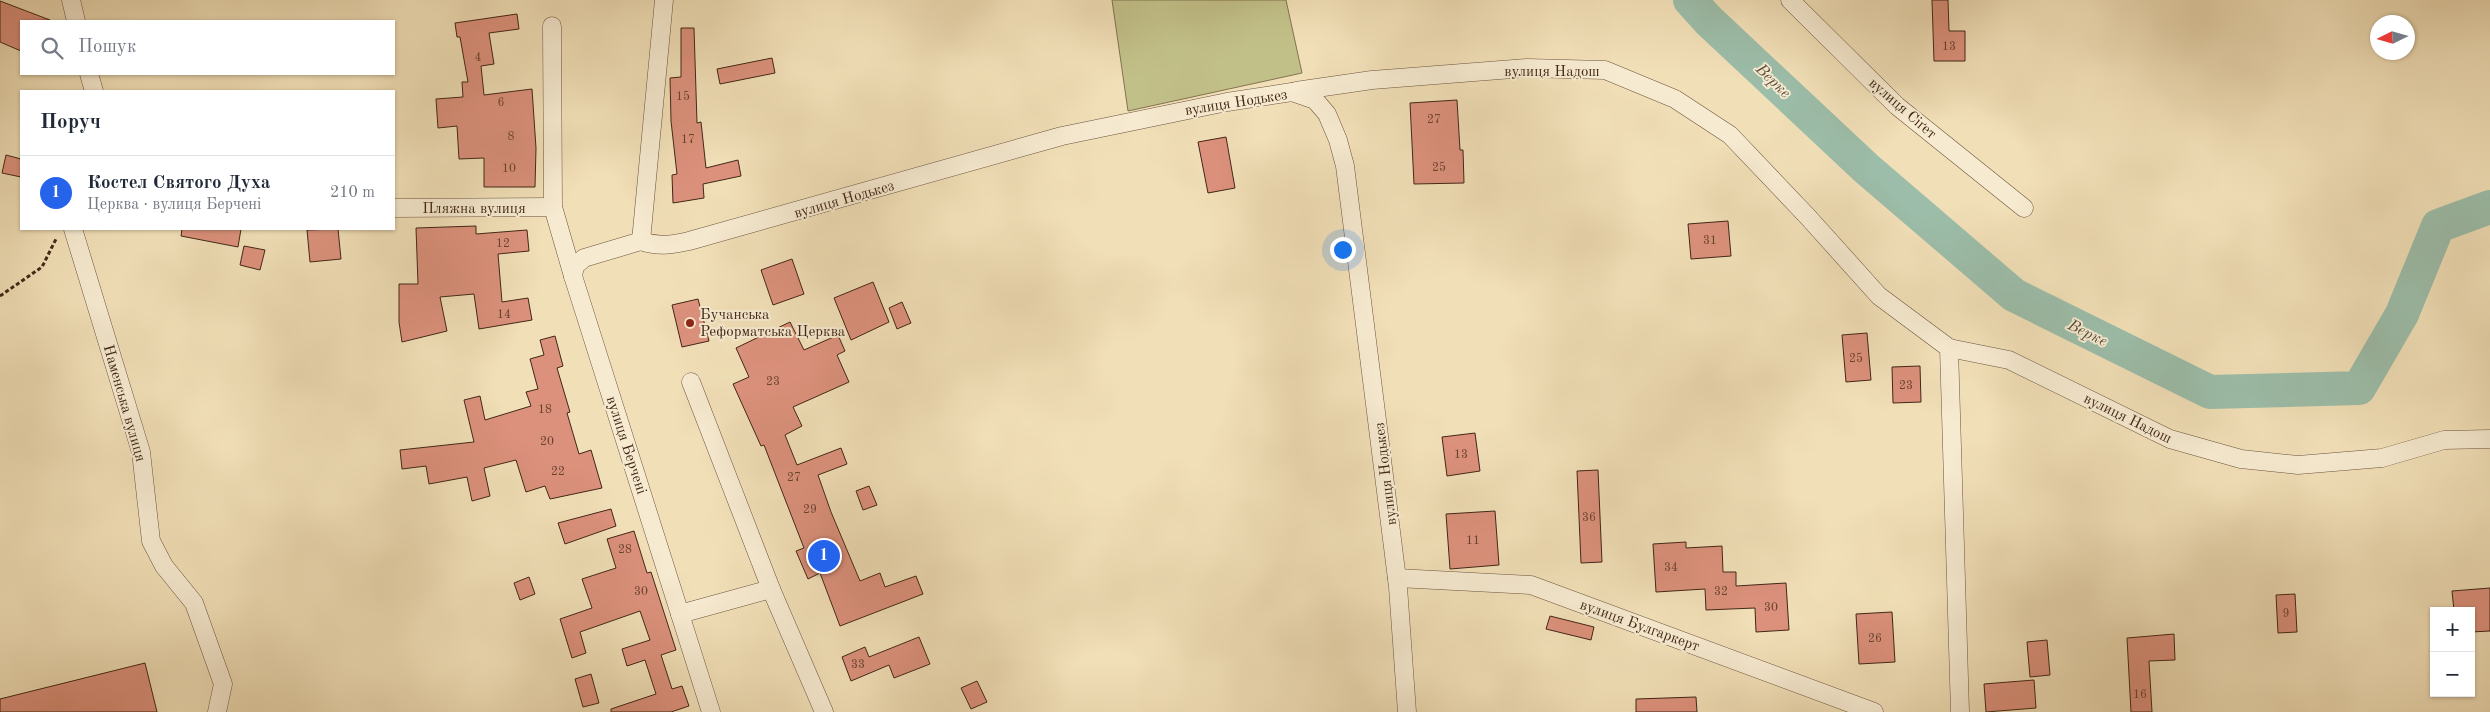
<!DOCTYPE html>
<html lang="uk">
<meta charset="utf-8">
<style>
body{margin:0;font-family:"Old Standard TT",serif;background:#f2f2f3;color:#1f2937}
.controls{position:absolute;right:15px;bottom:15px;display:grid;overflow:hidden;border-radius:0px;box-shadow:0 1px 4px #0004}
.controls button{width:45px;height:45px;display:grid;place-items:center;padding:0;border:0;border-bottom:1px solid #e0e1e3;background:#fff;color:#1f2937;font:25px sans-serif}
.compass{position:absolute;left:2370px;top:15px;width:45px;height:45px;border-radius:50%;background:#fff;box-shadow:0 1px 4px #0004;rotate:265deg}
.you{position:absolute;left:1342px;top:249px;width:18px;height:18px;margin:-12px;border:4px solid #fff;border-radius:50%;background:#1a73e8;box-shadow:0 0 0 8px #1a73e833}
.badge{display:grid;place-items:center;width:32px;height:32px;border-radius:50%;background:#2563eb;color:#fff;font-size:16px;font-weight:700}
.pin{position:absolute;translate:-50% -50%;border:2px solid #fff;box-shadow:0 1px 5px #0006}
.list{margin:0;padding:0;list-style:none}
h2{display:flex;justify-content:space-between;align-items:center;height:65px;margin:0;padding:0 20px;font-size:21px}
h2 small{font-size:16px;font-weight:400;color:#747a83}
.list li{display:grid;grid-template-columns:32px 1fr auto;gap:15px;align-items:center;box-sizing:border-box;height:75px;padding:0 20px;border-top:1px solid #e0e1e3}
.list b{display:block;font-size:19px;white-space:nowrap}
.list p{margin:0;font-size:16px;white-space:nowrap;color:#747a83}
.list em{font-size:16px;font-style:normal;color:#747a83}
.icon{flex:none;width:28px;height:28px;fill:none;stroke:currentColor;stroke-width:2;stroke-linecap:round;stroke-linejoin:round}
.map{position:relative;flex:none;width:2490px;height:712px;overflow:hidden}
.search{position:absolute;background:#fff;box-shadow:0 1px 4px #0004;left:20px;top:20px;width:375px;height:55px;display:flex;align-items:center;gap:12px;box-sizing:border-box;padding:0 18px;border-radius:0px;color:#747a83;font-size:19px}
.panel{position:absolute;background:#fff;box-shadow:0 1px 4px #0004;left:20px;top:90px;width:375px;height:140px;border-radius:0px}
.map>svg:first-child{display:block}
</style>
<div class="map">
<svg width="2490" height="712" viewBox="0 0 2490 712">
<rect width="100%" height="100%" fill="#f1dfb7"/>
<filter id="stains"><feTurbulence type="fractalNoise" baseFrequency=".004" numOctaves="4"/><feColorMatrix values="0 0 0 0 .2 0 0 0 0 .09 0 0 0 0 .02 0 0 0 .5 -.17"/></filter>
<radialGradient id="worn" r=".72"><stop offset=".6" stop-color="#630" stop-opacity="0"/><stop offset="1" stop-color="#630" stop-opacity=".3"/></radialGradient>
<path fill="#c2c089" stroke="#827350" d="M 1112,0 L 1286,0 L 1302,73 L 1128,111 Z"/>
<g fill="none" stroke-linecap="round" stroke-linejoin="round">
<path stroke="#9cbda9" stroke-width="34" d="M 1690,0 L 1708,20 L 1867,169 L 2014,295 L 2210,392 L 2359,388 L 2402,314 L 2438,226 L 2490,207"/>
</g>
<g fill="#dc917c" stroke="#412616">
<path d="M 1932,0 L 1948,0 L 1949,31 L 1965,31 L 1965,61 L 1934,61 Z"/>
<path d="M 0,1 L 50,20 L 21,21 L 21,51 L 0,42 Z"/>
<path d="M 517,14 L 519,29 L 489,33 L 494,64 L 481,66 L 484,95 L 532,89 L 536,148 L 535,187 L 484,187 L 484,158 L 459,159 L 457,126 L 438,128 L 436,99 L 463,97 L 462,82 L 468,82 L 460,37 L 457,37 L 455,23 Z"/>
<path d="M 681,28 L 694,28 L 697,123 L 701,122 L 706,168 L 738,160 L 741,176 L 703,184 L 704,198 L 673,203 L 672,175 L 677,174 L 671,121 L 670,78 L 681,77 Z"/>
<path d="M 772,58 L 775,73 L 720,84 L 717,69 Z"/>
<path d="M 1457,100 L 1460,150 L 1463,150 L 1464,183 L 1414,184 L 1410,103 Z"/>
<path d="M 1226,137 L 1235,188 L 1208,193 L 1198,142 Z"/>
<path d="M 6,155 L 21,159 L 21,177 L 2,173 Z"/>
<path d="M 1728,221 L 1731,256 L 1691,259 L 1688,224 Z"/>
<path d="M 476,226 L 476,234 L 527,230 L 529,251 L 498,254 L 502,302 L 528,298 L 532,320 L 479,329 L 474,294 L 440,297 L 447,331 L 402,342 L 399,322 L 399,284 L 418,284 L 416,228 Z"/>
<path d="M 182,229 L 241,229 L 238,247 L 181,236 Z"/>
<path d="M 338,229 L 341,259 L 310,262 L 307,230 Z"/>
<path d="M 244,246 L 265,250 L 260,270 L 240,265 Z"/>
<path d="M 792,259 L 804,294 L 773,305 L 761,270 Z"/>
<path d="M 873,282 L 889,322 L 851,340 L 834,298 Z"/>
<path d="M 698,299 L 709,341 L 682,347 L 672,305 Z"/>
<path d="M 902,302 L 911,323 L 897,329 L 889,308 Z"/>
<path d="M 790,322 L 804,350 L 838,335 L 845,351 L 837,355 L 849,382 L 793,407 L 802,426 L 785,435 L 797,465 L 841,448 L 847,464 L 818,475 L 831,512 L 860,581 L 880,573 L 885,587 L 916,576 L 923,594 L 840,626 L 820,573 L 808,579 L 796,551 L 804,548 L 764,445 L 761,446 L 733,384 L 749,377 L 736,348 Z"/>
<path d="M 1867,333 L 1871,380 L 1846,382 L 1842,335 Z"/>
<path d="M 555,336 L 563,366 L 557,368 L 570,412 L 567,413 L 579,454 L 591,450 L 602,488 L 550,499 L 545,486 L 526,492 L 516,460 L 484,468 L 490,496 L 472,501 L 467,477 L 429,484 L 426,466 L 402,469 L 400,450 L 474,442 L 464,400 L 480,396 L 485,420 L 531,406 L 526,392 L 538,389 L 530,359 L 544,355 L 540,340 Z"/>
<path d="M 1920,366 L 1921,402 L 1893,403 L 1892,367 Z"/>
<path d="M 1475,433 L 1480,471 L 1447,476 L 1442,437 Z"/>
<path d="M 1598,470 L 1602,562 L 1581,563 L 1577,471 Z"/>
<path d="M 869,486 L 877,505 L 863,510 L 856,491 Z"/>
<path d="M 611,509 L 616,526 L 565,544 L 558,523 Z"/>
<path d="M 1495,511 L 1499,565 L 1450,569 L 1446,514 Z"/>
<path d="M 634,531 L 647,573 L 651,572 L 676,650 L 661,655 L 672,689 L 682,686 L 689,706 L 671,712 L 611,712 L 611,709 L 656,694 L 645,660 L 627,666 L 622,649 L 650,640 L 640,611 L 580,632 L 586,653 L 572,658 L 560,619 L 592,608 L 582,579 L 616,568 L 607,539 Z"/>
<path d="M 1686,542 L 1686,548 L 1722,546 L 1723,572 L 1736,572 L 1736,586 L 1786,583 L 1789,630 L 1756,632 L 1755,608 L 1706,610 L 1705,589 L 1656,592 L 1653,544 Z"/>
<path d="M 529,577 L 535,594 L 520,600 L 514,583 Z"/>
<path d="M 2490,588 L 2490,631 L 2471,632 L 2471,611 L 2454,611 L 2452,591 Z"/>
<path d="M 2295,594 L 2297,632 L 2278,633 L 2276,595 Z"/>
<path d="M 1892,612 L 1895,662 L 1859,664 L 1856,614 Z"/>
<path d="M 1550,616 L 1594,627 L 1591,640 L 1546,629 Z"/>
<path d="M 2174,634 L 2175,660 L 2149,661 L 2152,712 L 2131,712 L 2127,638 Z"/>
<path d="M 919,637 L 930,664 L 894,678 L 889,665 L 851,681 L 842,657 L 865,647 L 869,657 Z"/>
<path d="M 2047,640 L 2050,675 L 2030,677 L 2027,642 Z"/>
<path d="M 145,663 L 157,712 L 0,712 L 0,699 Z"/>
<path d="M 591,674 L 599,703 L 583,707 L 575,679 Z"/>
<path d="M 2034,680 L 2036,708 L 1986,712 L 1984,684 Z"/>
<path d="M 977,681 L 987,702 L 971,709 L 961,688 Z"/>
<path d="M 1696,697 L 1697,712 L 1636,712 L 1636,699 Z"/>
</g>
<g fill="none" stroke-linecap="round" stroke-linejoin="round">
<g stroke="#6d543e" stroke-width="19">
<g id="minor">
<path d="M 71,0 L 76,21"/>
<path d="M 1790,0 L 1897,106 L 2024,208"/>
<path d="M 552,26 L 553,207 L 573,276 L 711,712"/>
<path d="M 89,74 L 94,91"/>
<path d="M 1296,91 L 1372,80 L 1527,68 L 1605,70 L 1675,99 L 1730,135 L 1808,217 L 1879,296 L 1949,348 L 1960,712"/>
<path d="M 394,208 L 553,207"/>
<path d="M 73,229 L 141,452 L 151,541 L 164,566 L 194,603 L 223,684 L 217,712"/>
<path d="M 641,241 C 658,247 672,245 689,241 L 1062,136 L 1227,102 L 1292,92 L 1315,100 L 1327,114 L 1338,140 L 1345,166 L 1398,587 L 1407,712"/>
<path d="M 573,276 L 575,266 L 584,258 L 641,241 L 664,0"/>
<path d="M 1949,348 L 2009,360 L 2170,439 L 2241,459 L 2298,465 L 2382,458 L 2444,440 L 2490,439"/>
<path d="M 691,382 L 771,589"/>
<path d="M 1397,578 L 1531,585 L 1874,712"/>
<path d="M 680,614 L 771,589 L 824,712"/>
</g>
</g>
<path stroke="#412616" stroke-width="3" stroke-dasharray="4 2.5" stroke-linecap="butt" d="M 0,296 L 42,267 L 56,239"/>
<use href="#minor" stroke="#f6ead0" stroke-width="18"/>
</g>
<circle fill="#8f2418" stroke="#f6ead0" stroke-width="2" cx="690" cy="323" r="5"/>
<g text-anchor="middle" stroke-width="4" stroke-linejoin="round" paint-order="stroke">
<g font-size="12" fill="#684130">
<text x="1949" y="50">13</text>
<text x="478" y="61">4</text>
<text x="683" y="100">15</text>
<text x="501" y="106">6</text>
<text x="1434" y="123">27</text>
<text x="511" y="140">8</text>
<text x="688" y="143">17</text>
<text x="1439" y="171">25</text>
<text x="509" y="172">10</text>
<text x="1710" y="244">31</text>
<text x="503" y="247">12</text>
<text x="504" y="318">14</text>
<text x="1856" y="362">25</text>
<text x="773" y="385">23</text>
<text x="1906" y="389">23</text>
<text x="545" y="413">18</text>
<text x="547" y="445">20</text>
<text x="1461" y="458">13</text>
<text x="558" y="475">22</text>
<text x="794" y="481">27</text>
<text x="810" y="513">29</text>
<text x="1589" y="521">36</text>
<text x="1473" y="544">11</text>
<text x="625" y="553">28</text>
<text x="1671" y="571">34</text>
<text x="641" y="595">30</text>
<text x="1721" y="595">32</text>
<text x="1771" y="611">30</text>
<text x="2286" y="617">9</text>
<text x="1875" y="642">26</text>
<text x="858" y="668">33</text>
<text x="2140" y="698">16</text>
</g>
<g font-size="15" fill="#412616" stroke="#f6ead0">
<text x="1552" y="76">вулиця Надош</text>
<text transform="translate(1236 102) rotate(-9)" y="5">вулиця Нодькез</text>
<text transform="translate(1903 108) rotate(41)" y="5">вулиця Сіґет</text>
<text transform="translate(844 199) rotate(-16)" y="5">вулиця Нодькез</text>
<text x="474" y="213">Пляжна вулиця</text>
<text transform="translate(125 403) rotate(74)" y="5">Наменська вулиця</text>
<text transform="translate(2128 418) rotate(26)" y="5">вулиця Надош</text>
<text transform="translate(627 445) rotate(72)" y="5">вулиця Берчені</text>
<text transform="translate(1385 474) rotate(-97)" y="5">вулиця Нодькез</text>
<text transform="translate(1640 625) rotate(20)" y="5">вулиця Булгаркерт</text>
</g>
<g font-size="15" fill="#412616" stroke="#f6ead0" text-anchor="start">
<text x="700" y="319">Бучанська<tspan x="700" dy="17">Реформатська Церква</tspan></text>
</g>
<g font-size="16" font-style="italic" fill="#584c3b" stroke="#f6ead0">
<text transform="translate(1774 80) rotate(44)" y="6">Верке</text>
<text transform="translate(2088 332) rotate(26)" y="6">Верке</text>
</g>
</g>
<rect width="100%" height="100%" filter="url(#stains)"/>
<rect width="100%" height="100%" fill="url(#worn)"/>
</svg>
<div class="controls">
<button>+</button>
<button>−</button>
</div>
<svg class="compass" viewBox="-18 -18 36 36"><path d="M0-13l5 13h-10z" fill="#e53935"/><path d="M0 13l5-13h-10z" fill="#747a83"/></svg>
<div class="you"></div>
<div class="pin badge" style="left:824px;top:556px">1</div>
<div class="search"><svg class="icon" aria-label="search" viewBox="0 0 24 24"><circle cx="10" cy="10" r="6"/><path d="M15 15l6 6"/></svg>Пошук</div>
<section class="panel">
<h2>Поруч<small></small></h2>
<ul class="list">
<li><span class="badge">1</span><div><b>Костел Святого Духа</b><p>Церква · вулиця Берчені</p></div><em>210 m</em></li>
</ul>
</section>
</div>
